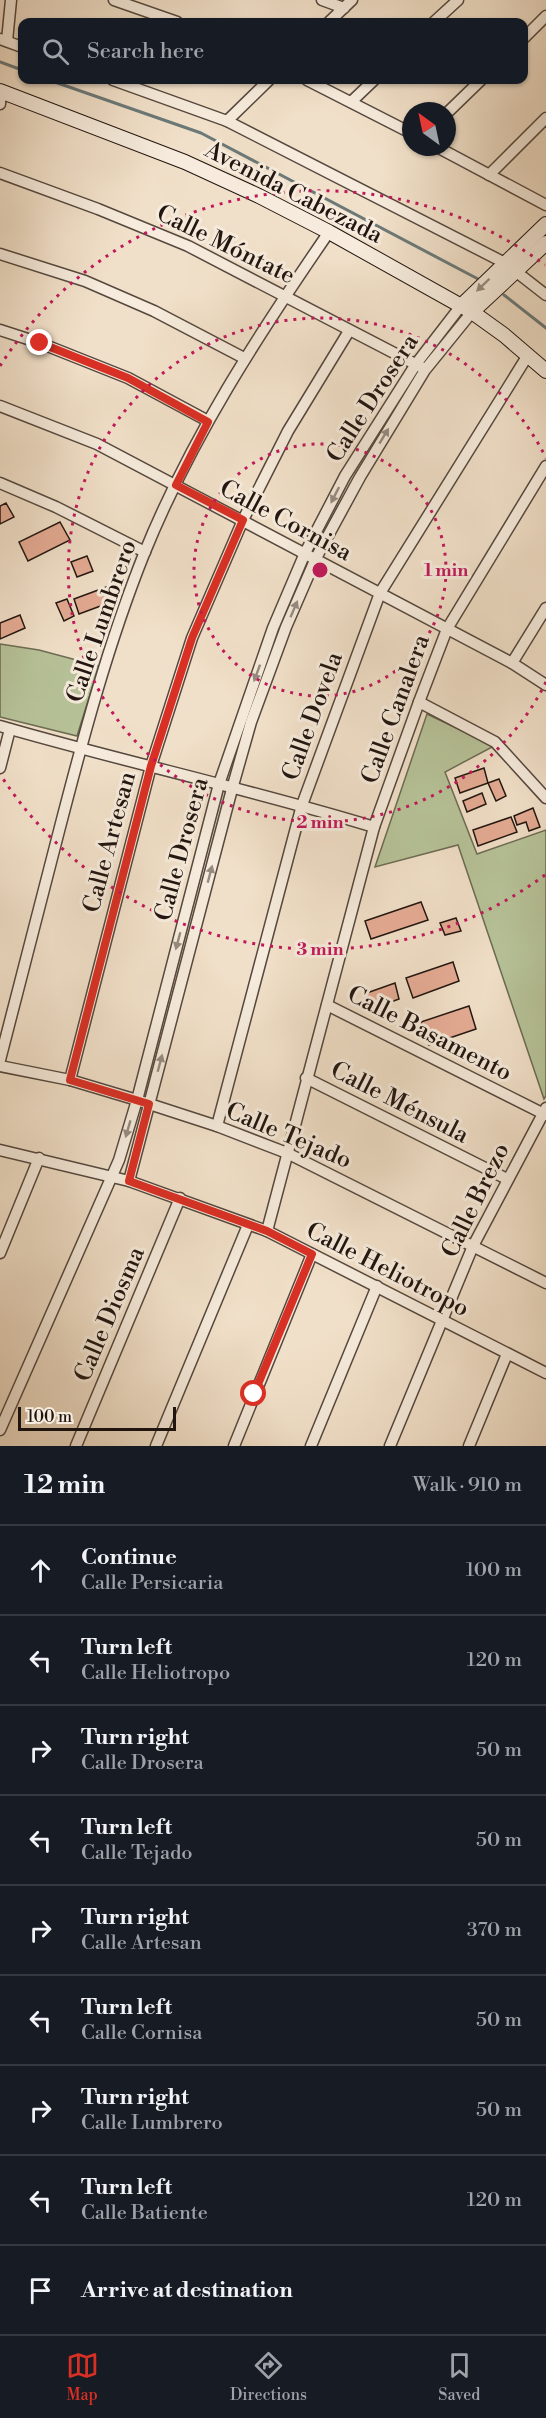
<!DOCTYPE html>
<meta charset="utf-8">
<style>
body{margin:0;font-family:"Libre Bodoni",serif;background:#20242c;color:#f1f3f6}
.compass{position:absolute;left:402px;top:102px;width:54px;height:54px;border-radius:50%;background:#171b24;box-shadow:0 2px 4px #0004;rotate:327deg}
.scale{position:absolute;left:18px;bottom:15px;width:158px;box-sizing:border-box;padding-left:6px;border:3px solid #211510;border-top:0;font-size:16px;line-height:21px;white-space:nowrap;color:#211510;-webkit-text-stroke:4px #f6ebdc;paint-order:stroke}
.stop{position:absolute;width:18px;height:18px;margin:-14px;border:4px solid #d93025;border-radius:50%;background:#fff}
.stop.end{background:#d93025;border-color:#fff;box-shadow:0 2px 6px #0008}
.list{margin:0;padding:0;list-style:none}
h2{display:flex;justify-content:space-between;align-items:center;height:78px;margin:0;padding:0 24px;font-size:26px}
h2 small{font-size:20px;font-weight:400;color:#9ea1a6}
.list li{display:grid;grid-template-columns:39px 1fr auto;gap:18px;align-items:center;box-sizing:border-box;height:90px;padding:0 24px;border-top:2px solid #363941}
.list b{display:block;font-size:22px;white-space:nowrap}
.list p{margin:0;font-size:20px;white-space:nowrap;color:#9ea1a6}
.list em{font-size:20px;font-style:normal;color:#9ea1a6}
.icon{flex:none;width:33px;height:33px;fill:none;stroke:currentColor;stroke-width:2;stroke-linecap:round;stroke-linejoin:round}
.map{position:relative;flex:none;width:546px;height:1446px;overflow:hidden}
.search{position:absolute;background:#171b24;box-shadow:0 2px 4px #0004;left:18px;right:18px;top:18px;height:66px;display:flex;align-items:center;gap:15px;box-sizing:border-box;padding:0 21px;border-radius:12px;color:#9ea1a6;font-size:22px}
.sheet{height:888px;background:#171b24}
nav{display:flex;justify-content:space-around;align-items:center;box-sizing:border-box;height:84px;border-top:2px solid #363941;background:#171b24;font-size:16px;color:#9ea1a6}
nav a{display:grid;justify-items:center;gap:3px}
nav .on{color:#d93025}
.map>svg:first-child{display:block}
</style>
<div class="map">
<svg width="546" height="1446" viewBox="0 0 546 1446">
<rect width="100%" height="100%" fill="#f1e0c9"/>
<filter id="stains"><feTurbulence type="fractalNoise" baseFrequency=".00333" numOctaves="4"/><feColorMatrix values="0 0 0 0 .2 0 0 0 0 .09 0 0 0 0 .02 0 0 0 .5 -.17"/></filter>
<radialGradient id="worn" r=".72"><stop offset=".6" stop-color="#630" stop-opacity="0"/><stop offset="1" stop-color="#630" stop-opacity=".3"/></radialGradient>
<g fill="#b7c399" stroke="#6c6c54" stroke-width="1.5">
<path d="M 0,644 L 39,650 L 99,666 L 77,736 L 0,717 Z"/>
<path d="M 427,714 L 494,746 L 445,772 L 477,854 L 546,830 L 546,1096 L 544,1099 L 458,845 L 375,867 Z"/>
</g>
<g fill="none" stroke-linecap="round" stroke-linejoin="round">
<g stroke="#6b7978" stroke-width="3">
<path d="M 0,62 L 22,70"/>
<path d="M 49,80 L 201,133 L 480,280"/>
<path d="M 504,295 L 546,328"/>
</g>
</g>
<g fill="#e6ac95" stroke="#211510" stroke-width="1.5">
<path d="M 6,503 L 14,517 L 0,524 L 0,506 Z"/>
<path d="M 60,522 L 70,540 L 28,561 L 19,542 Z"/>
<path d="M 87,556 L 93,571 L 77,577 L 71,562 Z"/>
<path d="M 109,586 L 114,601 L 79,614 L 74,599 Z"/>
<path d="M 67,599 L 74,616 L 64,621 L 56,603 Z"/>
<path d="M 20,615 L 25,628 L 0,639 L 0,623 Z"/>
<path d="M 484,768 L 488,783 L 460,793 L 455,778 Z"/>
<path d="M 499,779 L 506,796 L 496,801 L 488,783 Z"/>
<path d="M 482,793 L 486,804 L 467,812 L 463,801 Z"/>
<path d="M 533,808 L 540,827 L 529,831 L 526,822 L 517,825 L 514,816 Z"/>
<path d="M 511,817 L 517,832 L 478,846 L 473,830 Z"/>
<path d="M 421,902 L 428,920 L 371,939 L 365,921 Z"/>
<path d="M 456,918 L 461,931 L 445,935 L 440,923 Z"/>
<path d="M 453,962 L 459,981 L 413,998 L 406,978 Z"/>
<path d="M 395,983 L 399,999 L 369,1010 L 364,994 Z"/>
<path d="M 469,1006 L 476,1029 L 429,1045 L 421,1022 Z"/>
</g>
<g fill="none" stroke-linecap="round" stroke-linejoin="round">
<g stroke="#55483e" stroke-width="13">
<g id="street">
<path d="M 114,0 L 177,22"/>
<path d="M 322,0 L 344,8"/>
<path d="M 329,22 L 352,0"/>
<path d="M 434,22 L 458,0"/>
<path d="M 524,38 L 546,16"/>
<path d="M 0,39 L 22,47"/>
<path d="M 7,41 L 11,0"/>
<path d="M 113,80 L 227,121 L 505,263 L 546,295"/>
<path d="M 307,80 L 411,133"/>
<path d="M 351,102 L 374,80"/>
<path d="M 0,104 L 1,92"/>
<path d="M 447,113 L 481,80"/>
<path d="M 227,121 L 269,80"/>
<path d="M 437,147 L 546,205"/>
<path d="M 0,173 L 98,209 L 188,246 L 421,367"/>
<path d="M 489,175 L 546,118"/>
<path d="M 0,254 L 85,281 L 154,311 L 244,358"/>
<path d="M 0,330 L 40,343 L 128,378 L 208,421"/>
<path d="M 0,406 L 97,444 L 512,663 L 546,685"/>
<path d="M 0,483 L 56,507 L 145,552"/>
<path d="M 512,663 L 546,608"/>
<path d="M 419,702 L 495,742 L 546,798"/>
<path d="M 0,726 C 124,762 250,789 374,827"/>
<path d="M 0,768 L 10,729"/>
<path d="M 327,1005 L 546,1115"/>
<path d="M 0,1060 C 20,984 39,907 59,831 C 83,738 108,644 144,554 C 191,438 258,335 329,232"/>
<path d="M 0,1066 L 70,1080 L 137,1100 L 217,1126 L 287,1153 L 546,1283"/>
<path d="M 306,1078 L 507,1179"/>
<path d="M 70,1080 L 151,766 L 192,638 L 243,520 L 288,431 L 349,331"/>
<path d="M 217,1126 L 302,805 L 380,593 L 528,355"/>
<path d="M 0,1150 L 129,1181 L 267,1231 L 546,1373"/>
<path d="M 129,1181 L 232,789 L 251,722 L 286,627 L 316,558 L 360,477 L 425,370 L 472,312"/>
<path d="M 267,1231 L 374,827 L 419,702 L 447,629 L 546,466"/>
<path d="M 0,1253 L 39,1158"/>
<path d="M 0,1430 L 119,1160 L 137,1100 L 219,784 L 273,628 L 305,553 L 345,476 L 416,364 L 460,307"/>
<path d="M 76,1446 L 180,1198"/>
<path d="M 156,1446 L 248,1225"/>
<path d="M 234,1446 L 312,1254"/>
<path d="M 311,1446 L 377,1286"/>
<path d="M 390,1446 L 473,1246 L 546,1108"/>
<path d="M 469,1446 L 507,1354"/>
</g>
</g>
<g stroke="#211510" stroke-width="16">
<g id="secondary">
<path d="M 0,91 L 185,162 L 259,196 L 329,232 L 472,312 L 504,335 L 546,371"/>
<path d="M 460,307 L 546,224"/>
<path d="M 472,312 L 546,243"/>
</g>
</g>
<use href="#street" stroke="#f6ebdc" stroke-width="10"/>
<use href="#secondary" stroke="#f6ebdc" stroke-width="14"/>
</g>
<defs><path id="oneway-solid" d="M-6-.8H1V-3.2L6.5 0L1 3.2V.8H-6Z" transform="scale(1.5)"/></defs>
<g fill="#968b80">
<use href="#oneway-solid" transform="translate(483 285) rotate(136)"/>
<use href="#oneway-solid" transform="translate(384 436) rotate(-59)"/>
<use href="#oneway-solid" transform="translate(335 495) rotate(117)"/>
<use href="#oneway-solid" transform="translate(294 609) rotate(-67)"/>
<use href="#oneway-solid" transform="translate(257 673) rotate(110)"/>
<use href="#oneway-solid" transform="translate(210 874) rotate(-75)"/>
<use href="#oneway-solid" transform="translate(178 941) rotate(105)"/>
<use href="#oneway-solid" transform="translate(160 1063) rotate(-75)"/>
<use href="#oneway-solid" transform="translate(128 1129) rotate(106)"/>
</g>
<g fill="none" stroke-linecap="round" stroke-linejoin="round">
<path stroke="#d93025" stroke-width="8" d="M 40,343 L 128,378 L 208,422 L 176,485 L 243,520 L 192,638 L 151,766 L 70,1080 L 149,1104 L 129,1181 L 267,1231 L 312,1254 L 254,1394"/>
</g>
<g fill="none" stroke="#c2185b" stroke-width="3" stroke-dasharray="3 6">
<circle cx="320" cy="570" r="126"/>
<path d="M546 682A252 252 0 1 1 546 458"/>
<path d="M545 875A379 379 0 0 1 0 774M0 366A379 379 0 0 1 545 265"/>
</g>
<g text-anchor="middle" stroke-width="6" stroke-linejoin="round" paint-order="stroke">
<g font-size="24" fill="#211510" stroke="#f6ebdc">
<text transform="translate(294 192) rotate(27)" y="8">Avenida Cabezada</text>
<text transform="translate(226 244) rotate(26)" y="8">Calle Móntate</text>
<text transform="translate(372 398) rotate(-57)" y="8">Calle Drosera</text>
<text transform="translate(286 520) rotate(28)" y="8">Calle Cornisa</text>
<text transform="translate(101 621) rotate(-71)" y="8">Calle Lumbrero</text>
<text transform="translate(395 709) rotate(-70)" y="8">Calle Canalera</text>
<text transform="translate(312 716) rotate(-70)" y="8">Calle Dovela</text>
<text transform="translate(109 842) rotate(-75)" y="8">Calle Artesan</text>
<text transform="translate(181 849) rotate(-75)" y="8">Calle Drosera</text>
<text transform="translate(430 1033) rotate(27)" y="8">Calle Basamento</text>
<text transform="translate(400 1102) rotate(27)" y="8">Calle Ménsula</text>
<text transform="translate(289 1135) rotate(23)" y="8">Calle Tejado</text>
<text transform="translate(475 1200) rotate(-64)" y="8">Calle Brezo</text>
<text transform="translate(388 1269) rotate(27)" y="8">Calle Heliotropo</text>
<text transform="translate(109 1314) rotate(-67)" y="8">Calle Diosma</text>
</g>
</g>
<circle cx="320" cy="570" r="9" fill="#c2185b" stroke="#f6ebdc" stroke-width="3"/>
<g font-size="18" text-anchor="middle" font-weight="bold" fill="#c2185b" stroke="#f6ebdc" stroke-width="6" stroke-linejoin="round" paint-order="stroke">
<text x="446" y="576">1 min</text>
<text x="320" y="828">2 min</text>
<text x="320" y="955">3 min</text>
</g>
<rect width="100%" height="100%" filter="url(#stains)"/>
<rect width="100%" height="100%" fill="url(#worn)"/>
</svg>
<svg class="compass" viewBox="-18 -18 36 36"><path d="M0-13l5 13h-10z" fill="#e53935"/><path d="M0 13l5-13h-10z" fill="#9ea1a6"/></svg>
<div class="scale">100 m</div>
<div class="stop" style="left:254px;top:1394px"></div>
<div class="stop end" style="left:40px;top:343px"></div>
<div class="search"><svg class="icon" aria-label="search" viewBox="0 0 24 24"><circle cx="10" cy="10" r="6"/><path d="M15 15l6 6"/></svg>Search here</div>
</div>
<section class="sheet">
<h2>12 min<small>Walk · 910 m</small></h2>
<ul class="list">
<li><svg class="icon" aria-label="ahead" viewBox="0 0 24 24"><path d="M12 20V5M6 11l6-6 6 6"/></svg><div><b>Continue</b><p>Calle Persicaria</p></div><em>100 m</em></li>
<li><svg class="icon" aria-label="left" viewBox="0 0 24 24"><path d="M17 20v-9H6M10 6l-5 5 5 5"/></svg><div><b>Turn left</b><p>Calle Heliotropo</p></div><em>120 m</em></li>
<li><svg class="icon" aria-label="right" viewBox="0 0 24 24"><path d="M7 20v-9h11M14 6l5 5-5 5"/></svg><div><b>Turn right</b><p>Calle Drosera</p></div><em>50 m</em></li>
<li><svg class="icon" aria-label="left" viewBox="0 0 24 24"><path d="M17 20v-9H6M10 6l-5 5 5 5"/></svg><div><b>Turn left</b><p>Calle Tejado</p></div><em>50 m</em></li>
<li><svg class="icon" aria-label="right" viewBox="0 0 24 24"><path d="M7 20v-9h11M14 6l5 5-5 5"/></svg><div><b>Turn right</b><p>Calle Artesan</p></div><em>370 m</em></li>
<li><svg class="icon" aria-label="left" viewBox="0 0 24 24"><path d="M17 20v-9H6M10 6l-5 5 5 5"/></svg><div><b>Turn left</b><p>Calle Cornisa</p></div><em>50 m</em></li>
<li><svg class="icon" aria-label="right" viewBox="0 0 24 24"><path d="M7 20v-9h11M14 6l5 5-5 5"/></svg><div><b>Turn right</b><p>Calle Lumbrero</p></div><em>50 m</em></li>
<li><svg class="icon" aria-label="left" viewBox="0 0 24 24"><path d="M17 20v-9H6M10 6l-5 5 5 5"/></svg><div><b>Turn left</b><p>Calle Batiente</p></div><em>120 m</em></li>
<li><svg class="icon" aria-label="arrive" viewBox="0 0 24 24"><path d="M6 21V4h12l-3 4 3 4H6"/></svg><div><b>Arrive at destination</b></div></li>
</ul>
</section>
<nav>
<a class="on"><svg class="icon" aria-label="map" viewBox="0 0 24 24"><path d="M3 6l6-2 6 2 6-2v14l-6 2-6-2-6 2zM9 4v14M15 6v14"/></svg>Map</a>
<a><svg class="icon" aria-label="directions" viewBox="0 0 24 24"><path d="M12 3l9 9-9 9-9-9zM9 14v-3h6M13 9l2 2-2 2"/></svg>Directions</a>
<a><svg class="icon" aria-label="saved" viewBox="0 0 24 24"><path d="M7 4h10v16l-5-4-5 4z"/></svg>Saved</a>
</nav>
